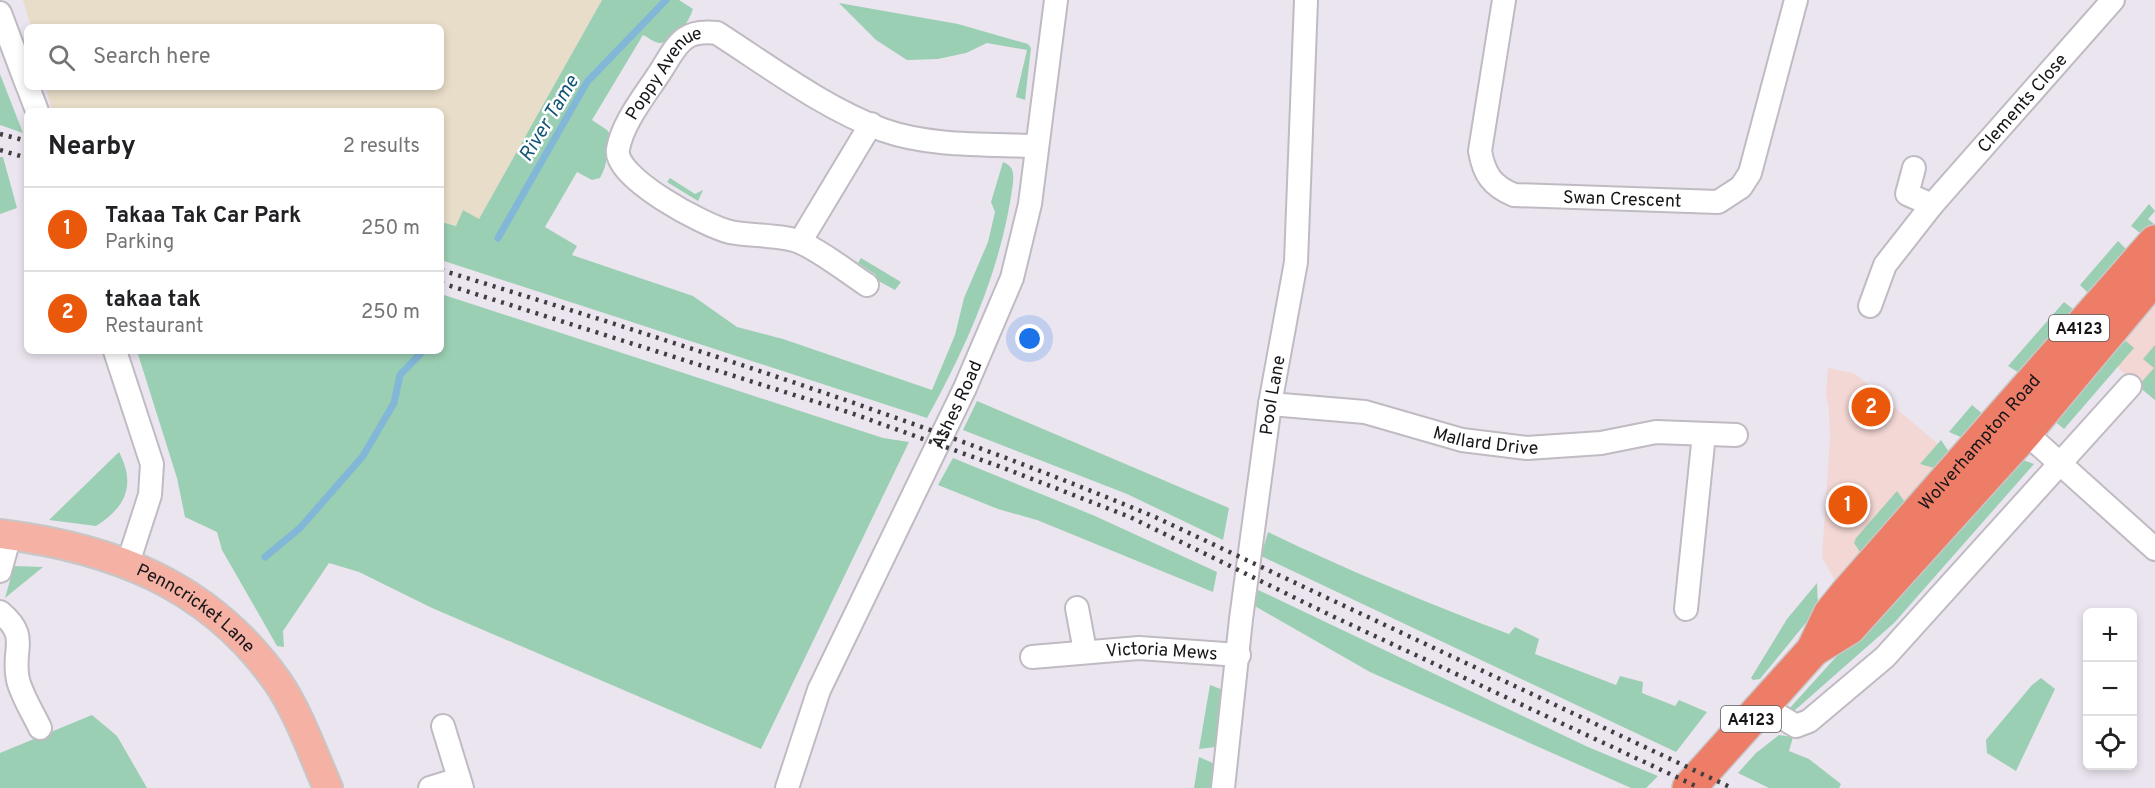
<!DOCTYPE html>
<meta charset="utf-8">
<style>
body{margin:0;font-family:Overpass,sans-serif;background:#f2f2f2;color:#202124}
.controls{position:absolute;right:18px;bottom:18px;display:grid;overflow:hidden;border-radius:9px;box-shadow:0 3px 9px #0003}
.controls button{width:54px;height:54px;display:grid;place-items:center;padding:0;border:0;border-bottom:2px solid #e0e0e0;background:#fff;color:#202124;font:30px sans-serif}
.you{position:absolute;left:1030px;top:339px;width:21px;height:21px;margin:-15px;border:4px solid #fff;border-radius:50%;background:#1a73e8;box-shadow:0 0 0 9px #1a73e833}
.badge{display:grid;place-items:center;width:39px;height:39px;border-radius:50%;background:#ea580c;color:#fff;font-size:20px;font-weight:700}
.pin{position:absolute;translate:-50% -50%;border:3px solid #fff;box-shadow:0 2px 6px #0006}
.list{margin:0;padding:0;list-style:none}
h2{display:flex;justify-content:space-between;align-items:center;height:78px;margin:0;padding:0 24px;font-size:26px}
h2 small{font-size:20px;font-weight:400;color:#757577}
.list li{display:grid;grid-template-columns:39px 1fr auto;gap:18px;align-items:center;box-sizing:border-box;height:84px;padding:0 24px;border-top:2px solid #e0e0e0}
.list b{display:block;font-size:22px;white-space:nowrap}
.list p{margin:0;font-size:20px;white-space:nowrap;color:#757577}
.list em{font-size:20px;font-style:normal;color:#757577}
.icon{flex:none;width:33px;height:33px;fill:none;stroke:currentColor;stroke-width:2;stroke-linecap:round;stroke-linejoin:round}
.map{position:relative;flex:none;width:2155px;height:788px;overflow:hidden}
.search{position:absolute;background:#fff;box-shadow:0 3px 9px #0003;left:24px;top:24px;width:420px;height:66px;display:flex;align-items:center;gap:15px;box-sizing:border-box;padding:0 21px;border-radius:9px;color:#757577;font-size:22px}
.panel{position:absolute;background:#fff;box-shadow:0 3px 9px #0003;left:24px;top:108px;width:420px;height:246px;border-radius:9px}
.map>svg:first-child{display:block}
</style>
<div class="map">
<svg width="2155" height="788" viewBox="0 0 2155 788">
<rect width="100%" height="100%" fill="#ebe5ef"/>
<g fill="#f2d7d4">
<path d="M 2155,262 L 2155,400 L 2127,377 L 2090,337 Z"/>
<path d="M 1828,368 L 1853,373 L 1859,377 L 1971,472 L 1850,608 L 1822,557 L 1830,439 L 1829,410 L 1826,394 Z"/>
</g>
<path fill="#e8ddc8" d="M 23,0 L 602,0 L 479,219 L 457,226 L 441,222 L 441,111 L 52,111 L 46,87 L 441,87 L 441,27 L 31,27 Z"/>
<g fill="#9bcfb3">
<path d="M 602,0 L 679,0 L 693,9 C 689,21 676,43 660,43 C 654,43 648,37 643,35 L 592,120 L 607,130 L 611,136 C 603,154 611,159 600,178 L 592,180 L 577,172 L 545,227 L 577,246 L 572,255 L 693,296 L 737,327 L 783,339 L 932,390 L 955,335 L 964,298 L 988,242 L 995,212 L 991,202 L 1003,162 C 1013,166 1014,172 1013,183 C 1002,267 968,344 927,418 L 441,260 L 441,222 L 456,226 L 463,210 L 479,219 Z"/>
<path d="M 839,3 L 958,24 L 1028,44 L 1031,48 L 1025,100 L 1016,97 L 1027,50 L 987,43 L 966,53 L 938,59 L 907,60 L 876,40 Z"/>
<path d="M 0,74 L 23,133 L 0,125 Z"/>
<path d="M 0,157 L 3,157 L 17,208 L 0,214 Z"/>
<path d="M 670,178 L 695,194 L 703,190 L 698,201 L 667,182 Z"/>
<path d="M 2149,204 L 2155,211 L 2148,219 L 2154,224 L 2144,236 L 2131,226 Z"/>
<path d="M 2118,241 L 2130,253 L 2092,297 L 2080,285 Z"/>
<path d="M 861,258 L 901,282 L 895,290 L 875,279 L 876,275 L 858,263 Z"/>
<path d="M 441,294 L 883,438 L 909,442 L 761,749 L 432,608 L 359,572 L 329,563 L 283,631 L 284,647 L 277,646 L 222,550 L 217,532 L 185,517 L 177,478 L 137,351 L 441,351 Z"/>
<path d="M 2064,302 L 2077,312 L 2021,374 L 2008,366 Z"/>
<path d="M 2126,341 L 2134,348 L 2064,429 L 2052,419 L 2107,355 Z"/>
<path d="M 2155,345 L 2155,400 L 2138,386 L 2154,368 L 2143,359 Z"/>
<path d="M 977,401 L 1229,508 L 1223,540 L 1127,494 L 963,430 Z"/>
<path d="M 1972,405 L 1985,416 L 1965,439 L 1949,432 Z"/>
<path d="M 1941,440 L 1951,455 L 1938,469 L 1920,464 Z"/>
<path d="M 119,452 C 136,485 126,507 96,526 L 49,520 Z"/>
<path d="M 953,458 L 1095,516 L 1217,572 L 1213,592 L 1037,520 L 998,509 L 938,485 Z"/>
<path d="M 2023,460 L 2034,464 L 1894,623 L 1794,711 L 1788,710 L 1903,583 Z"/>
<path d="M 1897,491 L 1907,505 L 1862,555 L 1854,543 L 1856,538 Z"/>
<path d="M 1268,532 C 1347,570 1427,603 1509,634 L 1515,627 L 1539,639 L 1535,654 L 1616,685 L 1620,676 L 1643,682 L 1642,693 L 1675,706 L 1679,700 L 1707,712 L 1676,752 L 1261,556 Z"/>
<path d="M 14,566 L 43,567 L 5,598 Z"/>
<path d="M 1817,583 L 1818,608 L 1760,679 L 1753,680 L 1751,678 L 1787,619 Z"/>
<path d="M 1254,588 L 1588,747 L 1658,776 L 1646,788 L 1631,788 L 1370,672 L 1253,605 Z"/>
<path d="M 2041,678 L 2055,689 L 2016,771 L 1987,753 L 1986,740 L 2032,685 Z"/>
<path d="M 1210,685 L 1223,690 L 1215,747 L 1199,749 Z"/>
<path d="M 92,715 L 117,736 L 147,788 L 0,788 L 0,753 Z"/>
<path d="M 1779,735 L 1793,737 L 1789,751 L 1809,759 L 1841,784 L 1839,788 L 1769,788 L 1738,773 L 1756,753 Z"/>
<path d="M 1199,757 L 1215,764 L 1211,788 L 1194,788 Z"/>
</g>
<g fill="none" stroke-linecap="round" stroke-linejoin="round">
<g stroke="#82b7d8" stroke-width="7">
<path d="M 498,238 L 587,82 L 666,0"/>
<path d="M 265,557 L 300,528 L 363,456 L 394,403 L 400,375 L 423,351"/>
</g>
<g stroke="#c0bac3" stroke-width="26">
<g id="minor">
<path id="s1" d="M 1504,0 L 1480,151 C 1484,174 1492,186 1514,195 L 1718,202 L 1741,187 L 1750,173 L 1796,0"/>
<path d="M 0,13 L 27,85"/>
<path d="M 28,87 L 37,111"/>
<path d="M 1914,168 L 1907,194 L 1932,205"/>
<path d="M 800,242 L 871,124"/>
<path id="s2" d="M 867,285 C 846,271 825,254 802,243 C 787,235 749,236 730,232 C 705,226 612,177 618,149 C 623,121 647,93 662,69 C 678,43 684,29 717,33 C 770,67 824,108 883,130 C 931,147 987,144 1037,146"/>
<path id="s3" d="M 1870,306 L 1885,265 L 1932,205 L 2113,0"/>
<path d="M 115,351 L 152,464 L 150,495 L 128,563"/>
<path id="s4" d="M 1270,404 L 1365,412 L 1462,440 L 1527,448 L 1601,443 L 1656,432 L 1736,435"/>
<path d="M 2016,424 L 2155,549"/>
<path d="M 0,571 L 10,535"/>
<path d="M 1077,608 L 1085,651"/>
<path d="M 1686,609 L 1704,434"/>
<path d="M 0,612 C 31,638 11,648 18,680 C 22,696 33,713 40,728"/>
<path id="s5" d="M 1032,657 L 1139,648 L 1239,655"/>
<path d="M 1763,706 L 1796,726 L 1809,721 L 1885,657 L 2130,386"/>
<path d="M 443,726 L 462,788"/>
<path d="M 430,788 L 459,779"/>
<path id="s6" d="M 787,788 L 819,690 L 965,388 L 1012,278 L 1030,204 L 1056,0"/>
<path id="s7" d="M 1223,788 L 1241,619 L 1270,404 L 1296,262 L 1306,0"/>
</g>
</g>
<g stroke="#c7c7c8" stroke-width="32">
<g id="major">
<path id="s8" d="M 0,534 C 113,548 209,585 277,681 C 297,709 314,756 328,788"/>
</g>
</g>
<g stroke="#c7c7c8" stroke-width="36">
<g id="highway">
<path d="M 1813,650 L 1849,628 L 2025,433 L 2155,277"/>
<path id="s9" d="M 1689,788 L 1813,650 L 1830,614 L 1847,593 L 2155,242"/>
</g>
</g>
<use href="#minor" stroke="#fff" stroke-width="22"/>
<use href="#major" stroke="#f4b1a4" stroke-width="28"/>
<use href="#highway" stroke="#ed7d67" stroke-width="33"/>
<g stroke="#413e42" stroke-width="4.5" stroke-dasharray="3 6" stroke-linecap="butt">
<path d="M 0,134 L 27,141"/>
<path d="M 0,150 L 27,158"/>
<path d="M 441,270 C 682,344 922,420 1155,517 L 1732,788"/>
<path d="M 441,283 L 851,413 L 1001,467 L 1130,517 L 1330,615 L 1700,788"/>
</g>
</g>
<g text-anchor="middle" stroke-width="5" stroke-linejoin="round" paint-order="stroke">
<g fill="#fff" stroke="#5d5b5d" stroke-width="1.5">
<rect x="2049" y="315" width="60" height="26" rx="4.5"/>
<rect x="1721" y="706" width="60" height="26" rx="4.5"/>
</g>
<g font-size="16" font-weight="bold" fill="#171518">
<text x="2079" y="334">A4123</text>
<text x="1751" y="725">A4123</text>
</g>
<g font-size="18" fill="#171518" stroke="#fff">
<text dy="6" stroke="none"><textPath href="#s2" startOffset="386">Poppy Avenue</textPath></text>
<text dy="6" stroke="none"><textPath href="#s3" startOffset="256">Clements Close</textPath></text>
<text dy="6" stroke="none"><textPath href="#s1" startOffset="320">Swan Crescent</textPath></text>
<text dy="6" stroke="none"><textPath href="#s7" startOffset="396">Pool Lane</textPath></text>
<text dy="6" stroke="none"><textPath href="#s6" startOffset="420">Ashes Road</textPath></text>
<text dy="6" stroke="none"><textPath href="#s4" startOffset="220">Mallard Drive</textPath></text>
<text dy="6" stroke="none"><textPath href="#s9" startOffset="453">Wolverhampton Road</textPath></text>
<text dy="6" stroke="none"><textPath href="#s8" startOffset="213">Penncricket Lane</textPath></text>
<text dy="6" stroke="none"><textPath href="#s5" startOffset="130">Victoria Mews</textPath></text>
</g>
<g font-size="20" font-style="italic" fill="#135576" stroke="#fff">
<text transform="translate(548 118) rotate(-59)" y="7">River Tame</text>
</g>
</g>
</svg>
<div class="controls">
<button>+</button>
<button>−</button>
<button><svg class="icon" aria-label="locate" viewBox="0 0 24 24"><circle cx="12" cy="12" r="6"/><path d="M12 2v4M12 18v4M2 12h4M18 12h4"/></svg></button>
</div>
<div class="you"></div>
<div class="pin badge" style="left:1848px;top:505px">1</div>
<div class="pin badge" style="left:1871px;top:407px">2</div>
<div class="search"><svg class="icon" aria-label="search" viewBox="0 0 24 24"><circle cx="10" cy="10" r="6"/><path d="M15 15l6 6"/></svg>Search here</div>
<section class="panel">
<h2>Nearby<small>2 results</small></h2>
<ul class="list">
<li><span class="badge">1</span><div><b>Takaa Tak Car Park</b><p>Parking</p></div><em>250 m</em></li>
<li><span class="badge">2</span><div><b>takaa tak</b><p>Restaurant</p></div><em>250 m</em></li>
</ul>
</section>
</div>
